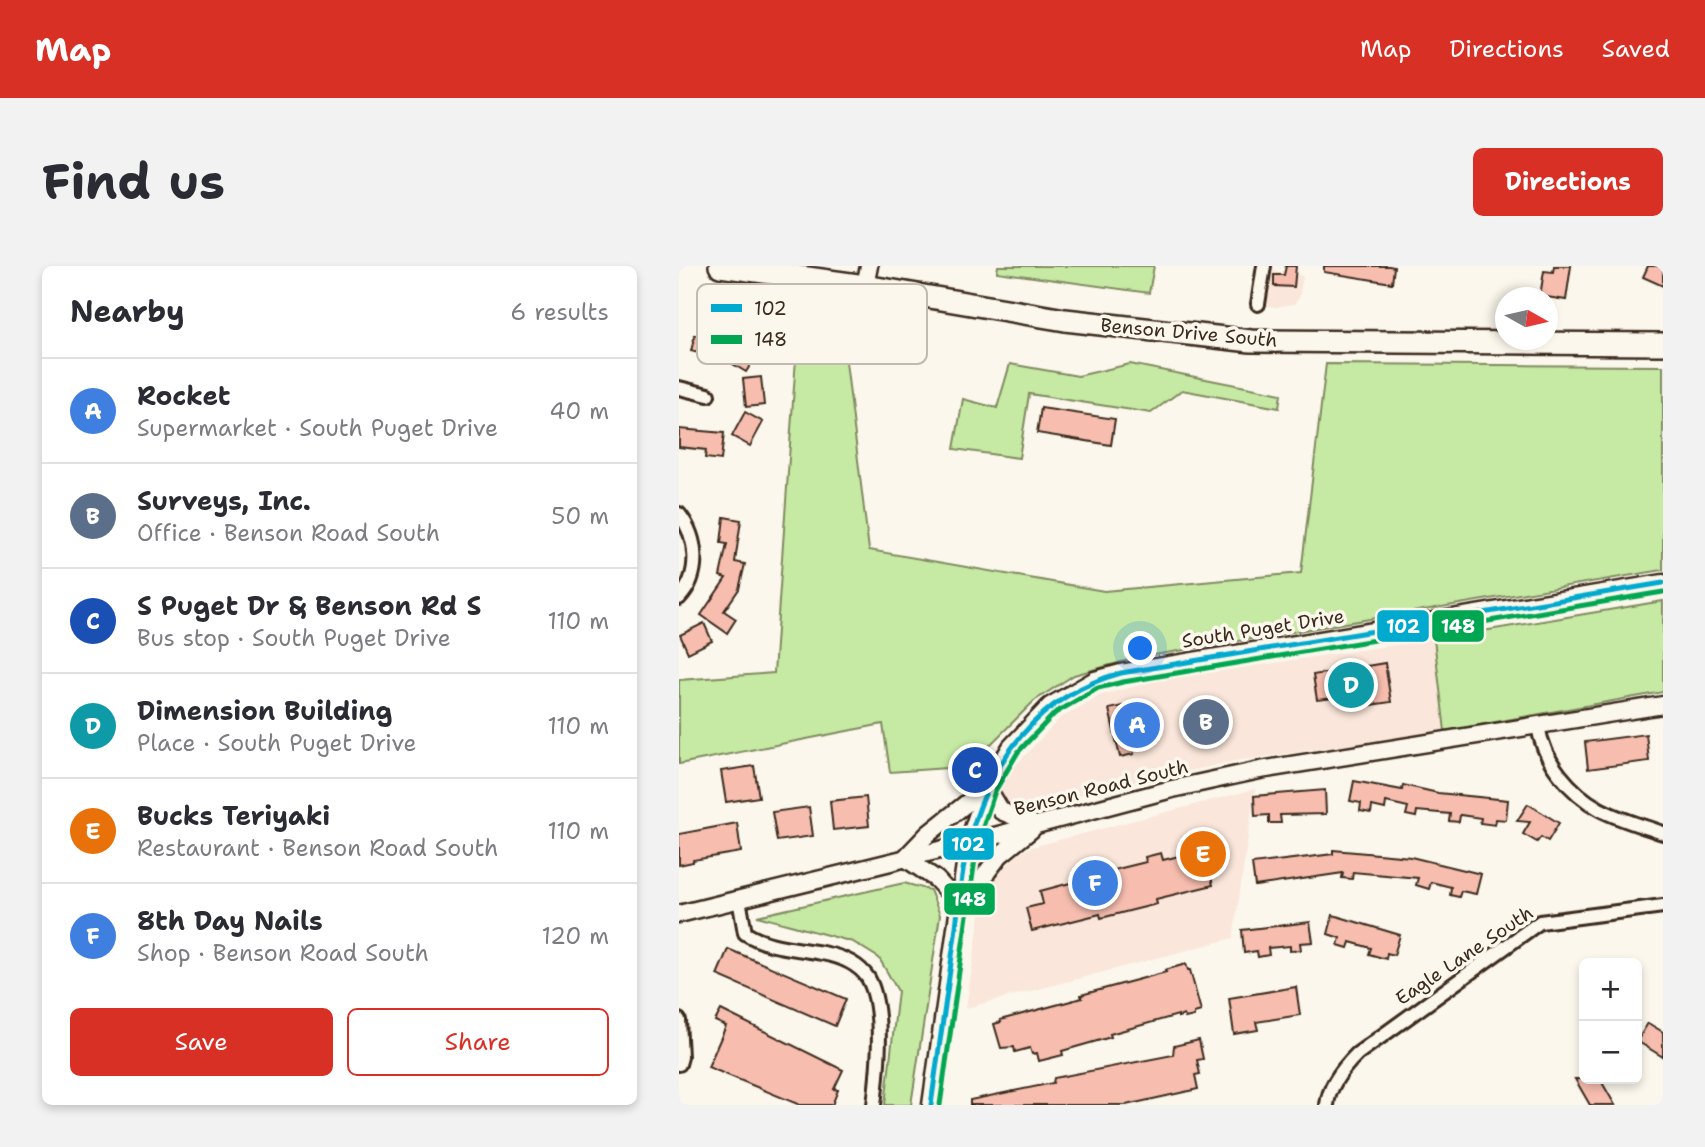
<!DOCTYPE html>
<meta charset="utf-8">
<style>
body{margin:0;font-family:"Shantell Sans",sans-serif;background:#f2f2f3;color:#2b2b33}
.controls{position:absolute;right:21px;bottom:21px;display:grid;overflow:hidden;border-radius:10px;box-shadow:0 4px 10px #0003}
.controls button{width:63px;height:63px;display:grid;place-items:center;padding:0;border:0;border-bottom:2px solid #e1e1e2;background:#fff;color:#2b2b33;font:35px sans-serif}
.compass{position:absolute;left:816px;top:21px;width:63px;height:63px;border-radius:50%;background:#fff;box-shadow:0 4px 10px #0003;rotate:98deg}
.you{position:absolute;left:462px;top:383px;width:24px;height:24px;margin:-18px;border:5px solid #fff;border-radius:50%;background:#1a73e8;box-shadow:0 0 0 10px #1a73e833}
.badge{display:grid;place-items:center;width:46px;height:46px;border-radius:50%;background:#d93025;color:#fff;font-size:23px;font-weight:700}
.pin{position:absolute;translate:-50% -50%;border:4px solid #fff;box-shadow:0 2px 7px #0006}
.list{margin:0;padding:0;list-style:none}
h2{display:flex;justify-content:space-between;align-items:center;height:91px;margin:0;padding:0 28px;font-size:30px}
h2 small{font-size:23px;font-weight:400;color:#7c7c81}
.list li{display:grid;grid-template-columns:46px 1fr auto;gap:21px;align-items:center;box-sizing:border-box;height:105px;padding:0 28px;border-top:2px solid #e1e1e2}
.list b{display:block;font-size:26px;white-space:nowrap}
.list p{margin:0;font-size:23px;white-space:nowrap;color:#7c7c81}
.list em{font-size:23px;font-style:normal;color:#7c7c81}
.actions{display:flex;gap:14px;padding:21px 28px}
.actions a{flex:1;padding:16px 0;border:2px solid #d93025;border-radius:10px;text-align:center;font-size:24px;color:#d93025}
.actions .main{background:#d93025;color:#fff}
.map{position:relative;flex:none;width:984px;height:839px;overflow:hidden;border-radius:10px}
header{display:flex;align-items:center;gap:42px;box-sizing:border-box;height:98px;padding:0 35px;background:#d93025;color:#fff}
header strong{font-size:33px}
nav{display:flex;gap:38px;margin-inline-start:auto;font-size:24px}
.intro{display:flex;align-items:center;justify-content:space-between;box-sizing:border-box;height:168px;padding:0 42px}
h1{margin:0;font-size:49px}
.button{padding:18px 32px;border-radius:10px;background:#d93025;color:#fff;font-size:24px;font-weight:700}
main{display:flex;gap:42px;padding:0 42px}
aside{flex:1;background:#fff;border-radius:10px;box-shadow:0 4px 10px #0003}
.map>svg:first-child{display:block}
</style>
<header>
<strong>Map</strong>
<nav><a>Map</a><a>Directions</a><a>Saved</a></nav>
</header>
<div class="intro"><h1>Find us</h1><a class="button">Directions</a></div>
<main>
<aside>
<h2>Nearby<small>6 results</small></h2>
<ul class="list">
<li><span class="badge" style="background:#3f7fe0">A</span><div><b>Rocket</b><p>Supermarket · South Puget Drive</p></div><em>40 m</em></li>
<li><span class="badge" style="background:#5c6f8a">B</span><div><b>Surveys, Inc.</b><p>Office · Benson Road South</p></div><em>50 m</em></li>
<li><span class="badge" style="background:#1a4fb4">C</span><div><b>S Puget Dr &amp; Benson Rd S</b><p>Bus stop · South Puget Drive</p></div><em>110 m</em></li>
<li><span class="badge" style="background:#0f9aa8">D</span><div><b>Dimension Building</b><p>Place · South Puget Drive</p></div><em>110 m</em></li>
<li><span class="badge" style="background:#e8710a">E</span><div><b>Bucks Teriyaki</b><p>Restaurant · Benson Road South</p></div><em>110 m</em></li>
<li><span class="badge" style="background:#3f7fe0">F</span><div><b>8th Day Nails</b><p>Shop · Benson Road South</p></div><em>120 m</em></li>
</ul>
<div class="actions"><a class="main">Save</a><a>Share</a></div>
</aside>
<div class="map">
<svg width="984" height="839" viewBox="0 0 984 839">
<rect width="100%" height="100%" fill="#fbf7ec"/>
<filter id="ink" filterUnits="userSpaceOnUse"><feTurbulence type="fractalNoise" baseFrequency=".0143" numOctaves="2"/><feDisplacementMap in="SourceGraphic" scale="14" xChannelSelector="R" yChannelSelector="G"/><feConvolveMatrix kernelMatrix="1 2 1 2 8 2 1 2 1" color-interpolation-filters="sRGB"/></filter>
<g filter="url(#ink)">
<g fill="#fae6da">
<path d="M 589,4 L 624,10 L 620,32 L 615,38 L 597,41 L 584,39 Z"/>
<path d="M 755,373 L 766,465 L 556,495 L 340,543 L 329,540 L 321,528 L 324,513 L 380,453 L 422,429 L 482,414 Z"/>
<path d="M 576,523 L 554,672 L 287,742 L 303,637 L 313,616 L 325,601 L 341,587 L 353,581 Z"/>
</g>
<g fill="#c6eaa4" stroke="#808a61" stroke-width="2">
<path d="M 319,0 L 475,0 L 470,27 L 318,6 Z"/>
<path d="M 121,35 L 160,39 L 190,284 L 425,325 L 622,307 L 647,98 L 984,100 L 984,304 L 457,392 L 395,409 L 355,435 L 299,491 L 268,502 L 211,506 L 204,458 L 0,498 L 0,414 L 95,407 Z"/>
<path d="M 331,98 L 399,110 L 451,98 L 602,128 L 600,142 L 503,124 L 472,147 L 350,128 L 340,192 L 275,183 L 284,133 L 318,142 Z"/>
<path d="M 984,335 L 984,426 L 766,465 L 755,373 Z"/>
<path d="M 225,617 L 251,624 L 261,649 L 232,839 L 206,839 L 219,725 L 200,692 L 174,676 L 78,650 Z"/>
</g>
<g fill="#f7beaf" stroke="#3b2a1e" stroke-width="2">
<path d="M 607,0 L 617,0 L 615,21 L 595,20 L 595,9 L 605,9 Z"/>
<path d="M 645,0 L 710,0 L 715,1 L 713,17 L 645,6 Z"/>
<path d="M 875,0 L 892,0 L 887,34 L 861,30 L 865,5 L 874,6 Z"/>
<path d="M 969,0 L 984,0 L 984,20 L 964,11 Z"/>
<path d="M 63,64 L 79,73 L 71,86 L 77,90 L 67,106 L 47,94 L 12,85 L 16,69 L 54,79 Z"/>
<path d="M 82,111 L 85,139 L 67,141 L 64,113 Z"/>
<path d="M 362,142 L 436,153 L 432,179 L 358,167 Z"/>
<path d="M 66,146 L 84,156 L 71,180 L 53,170 Z"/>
<path d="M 0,163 L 45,167 L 42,194 L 26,192 L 27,184 L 0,181 Z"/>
<path d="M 45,251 L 62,254 L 56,296 L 66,298 L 60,323 L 45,345 L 57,353 L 48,367 L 22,349 L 47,312 L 41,310 L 48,278 L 42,277 Z"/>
<path d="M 25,357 L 33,375 L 9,387 L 1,369 Z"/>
<path d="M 706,397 L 712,436 L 691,439 L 690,429 L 656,434 L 655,432 L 638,434 L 634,409 Z"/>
<path d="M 444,440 L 448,457 L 466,453 L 469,466 L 451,470 L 455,488 L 441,491 L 430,443 Z"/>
<path d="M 546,440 L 548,463 L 544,463 L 545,472 L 511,475 L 509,443 Z"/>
<path d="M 967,468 L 970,495 L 909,503 L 906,476 Z"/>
<path d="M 75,500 L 80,531 L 47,536 L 42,505 Z"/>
<path d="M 675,515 L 723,524 L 724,519 L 759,527 L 829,534 L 827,554 L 817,553 L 816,559 L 801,557 L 802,552 L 781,549 L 780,556 L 770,555 L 771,548 L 738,545 L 737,551 L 727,549 L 729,541 L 707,536 L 706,543 L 693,540 L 692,547 L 681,545 L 682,537 L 671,535 Z"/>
<path d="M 646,524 L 647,548 L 601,549 L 602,557 L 590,557 L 590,549 L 576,550 L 575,530 Z"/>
<path d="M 187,531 L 190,560 L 154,564 L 151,535 Z"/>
<path d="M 849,538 L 880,557 L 869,575 L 862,571 L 858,576 L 844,568 L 851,556 L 838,555 Z"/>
<path d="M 130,541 L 134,570 L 98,575 L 93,546 Z"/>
<path d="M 58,557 L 62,586 L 14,594 L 14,596 L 0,599 L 0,568 Z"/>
<path d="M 536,581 L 542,604 L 531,607 L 534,619 L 477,633 L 478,638 L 422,652 L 421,648 L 353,665 L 347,642 L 364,638 L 361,625 L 395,616 L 394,609 L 409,605 L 410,610 L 467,596 L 466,591 L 482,587 L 484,594 Z"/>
<path d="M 654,584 L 732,591 L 802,608 L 797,628 L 782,625 L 780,631 L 771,629 L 772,621 L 752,616 L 750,623 L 737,619 L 739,612 L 674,606 L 673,613 L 663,612 L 664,607 L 576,620 L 573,598 L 654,588 Z"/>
<path d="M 654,649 L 721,669 L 715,689 L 708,687 L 707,693 L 690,688 L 692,682 L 671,676 L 669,682 L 659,679 L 661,672 L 649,668 Z"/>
<path d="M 631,656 L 634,676 L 621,677 L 622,684 L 611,685 L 611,680 L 589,682 L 590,689 L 579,691 L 578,685 L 565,687 L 563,664 Z"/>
<path d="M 49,683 L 167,733 L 156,760 L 38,709 Z"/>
<path d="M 507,698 L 509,704 L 511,704 L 522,745 L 515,747 L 515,750 L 506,752 L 505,749 L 499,751 L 499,749 L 431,768 L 432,771 L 383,785 L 384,789 L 360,795 L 358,787 L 353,788 L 351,782 L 336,786 L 335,781 L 322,782 L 315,758 L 322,756 L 321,754 L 403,732 L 402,729 L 487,706 L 486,704 Z"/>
<path d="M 617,721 L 621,749 L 577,756 L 579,764 L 555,768 L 550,732 Z"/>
<path d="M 42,744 L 164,804 L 155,823 L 159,824 L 153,839 L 121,839 L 29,801 L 47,760 L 36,755 Z"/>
<path d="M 969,757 L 984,766 L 984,791 L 958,775 Z"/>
<path d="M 520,774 L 524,793 L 518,794 L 521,808 L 516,809 L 519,823 L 447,839 L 291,839 L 291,834 L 374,817 L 375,812 L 494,789 L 495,780 Z"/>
<path d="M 896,813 L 921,813 L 936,839 L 911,839 Z"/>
</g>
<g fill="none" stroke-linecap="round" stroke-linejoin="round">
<g stroke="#3b2a1e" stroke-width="18">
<g id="minor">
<path d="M 579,38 L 585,0"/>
<path d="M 0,122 L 29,129"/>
<path d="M 0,248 C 19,272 22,309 0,332"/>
<path d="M 859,460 C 862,479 869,494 881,509 C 911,547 941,552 984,567"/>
<path d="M 60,633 L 66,667 C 89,682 117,682 143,687 C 160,690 179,697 189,712 C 206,742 199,805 195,839"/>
<path d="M 0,754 L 2,791 L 0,798"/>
<path d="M 648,839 C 650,819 664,802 678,788 L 861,656 L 984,640"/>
</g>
</g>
<g stroke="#3b2a1e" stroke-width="21">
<g id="tertiary">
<path d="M 186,20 L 190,0"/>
<path d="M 308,521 L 322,545 L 356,559"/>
<path d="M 226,592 L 249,568 L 308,521"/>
<path d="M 226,592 L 257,613 L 281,639"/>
<path d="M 281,639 L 296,629 L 308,606 L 321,589 L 353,563"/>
<path d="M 0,648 L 289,577 L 493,523 L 581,504 L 984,439"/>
<path d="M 252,839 L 289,577 L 308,521 L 332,481 L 371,440 L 416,414 L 442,407 L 984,317"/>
</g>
</g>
<g stroke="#3b2a1e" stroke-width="26">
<path id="primary" d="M 41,0 L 186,20 L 386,54 L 572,75 L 984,78"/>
</g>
<use href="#minor" stroke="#fbf7ec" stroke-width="12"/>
<use href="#tertiary" stroke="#fbf7ec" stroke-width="16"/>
<use href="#primary" stroke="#fbf7ec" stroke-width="21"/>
<g stroke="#fbf7ec" stroke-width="10">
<path id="bus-1" d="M 252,839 C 260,785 267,730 275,676 C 280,643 281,607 290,575 C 311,495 359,429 442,407 L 984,317"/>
</g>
<g stroke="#fbf7ec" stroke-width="10">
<path id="bus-2" d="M 261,839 L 298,579 L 316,525 L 339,486 L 376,447 L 419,422 L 444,416 L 984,326"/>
</g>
<use href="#bus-1" stroke="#00a9ce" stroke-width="5"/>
<use href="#bus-2" stroke="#00a651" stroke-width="5"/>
</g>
</g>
<g text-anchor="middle" stroke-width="7" stroke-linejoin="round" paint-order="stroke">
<g font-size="19" fill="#3b2a1e" stroke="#fbf7ec">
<text transform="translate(510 66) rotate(5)" y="7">Benson Drive South</text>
<text transform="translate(584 362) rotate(-9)" y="7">South Puget Drive</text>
<text transform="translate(422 521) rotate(-14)" y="7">Benson Road South</text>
<text transform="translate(785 689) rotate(-34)" y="7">Eagle Lane South</text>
</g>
</g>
<rect x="18" y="18" width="230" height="80" rx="10" fill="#fbf7ec" stroke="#c1baae" stroke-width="2"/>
<rect x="32" y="38" width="31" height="8" fill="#00a9ce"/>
<rect x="32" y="69" width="31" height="9" fill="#00a651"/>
<g font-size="19" fill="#3b2a1e">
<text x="75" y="49">102</text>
<text x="75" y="80">148</text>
</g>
<g stroke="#fbf7ec" stroke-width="2.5">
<rect x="752" y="343" width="54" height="34" rx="7" fill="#00a651"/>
<rect x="697" y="343" width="54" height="34" rx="7" fill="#00a9ce"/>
<rect x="263" y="561" width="53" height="34" rx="7" fill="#00a9ce"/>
<rect x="264" y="616" width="53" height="34" rx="7" fill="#00a651"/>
</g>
<g font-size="19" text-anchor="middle" font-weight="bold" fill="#fff">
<text x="779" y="367">148</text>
<text x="724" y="367">102</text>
<text x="289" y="585">102</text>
<text x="290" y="640">148</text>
</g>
</svg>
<div class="controls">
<button>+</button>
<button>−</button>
</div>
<svg class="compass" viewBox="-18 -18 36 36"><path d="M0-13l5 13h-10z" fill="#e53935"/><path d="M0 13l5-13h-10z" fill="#7c7c81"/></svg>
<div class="you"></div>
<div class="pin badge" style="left:458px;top:459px;background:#3f7fe0">A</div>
<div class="pin badge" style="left:527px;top:456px;background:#5c6f8a">B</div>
<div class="pin badge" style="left:296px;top:504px;background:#1a4fb4">C</div>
<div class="pin badge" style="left:672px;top:419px;background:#0f9aa8">D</div>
<div class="pin badge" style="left:524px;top:588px;background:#e8710a">E</div>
<div class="pin badge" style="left:416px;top:617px;background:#3f7fe0">F</div>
</div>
</main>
